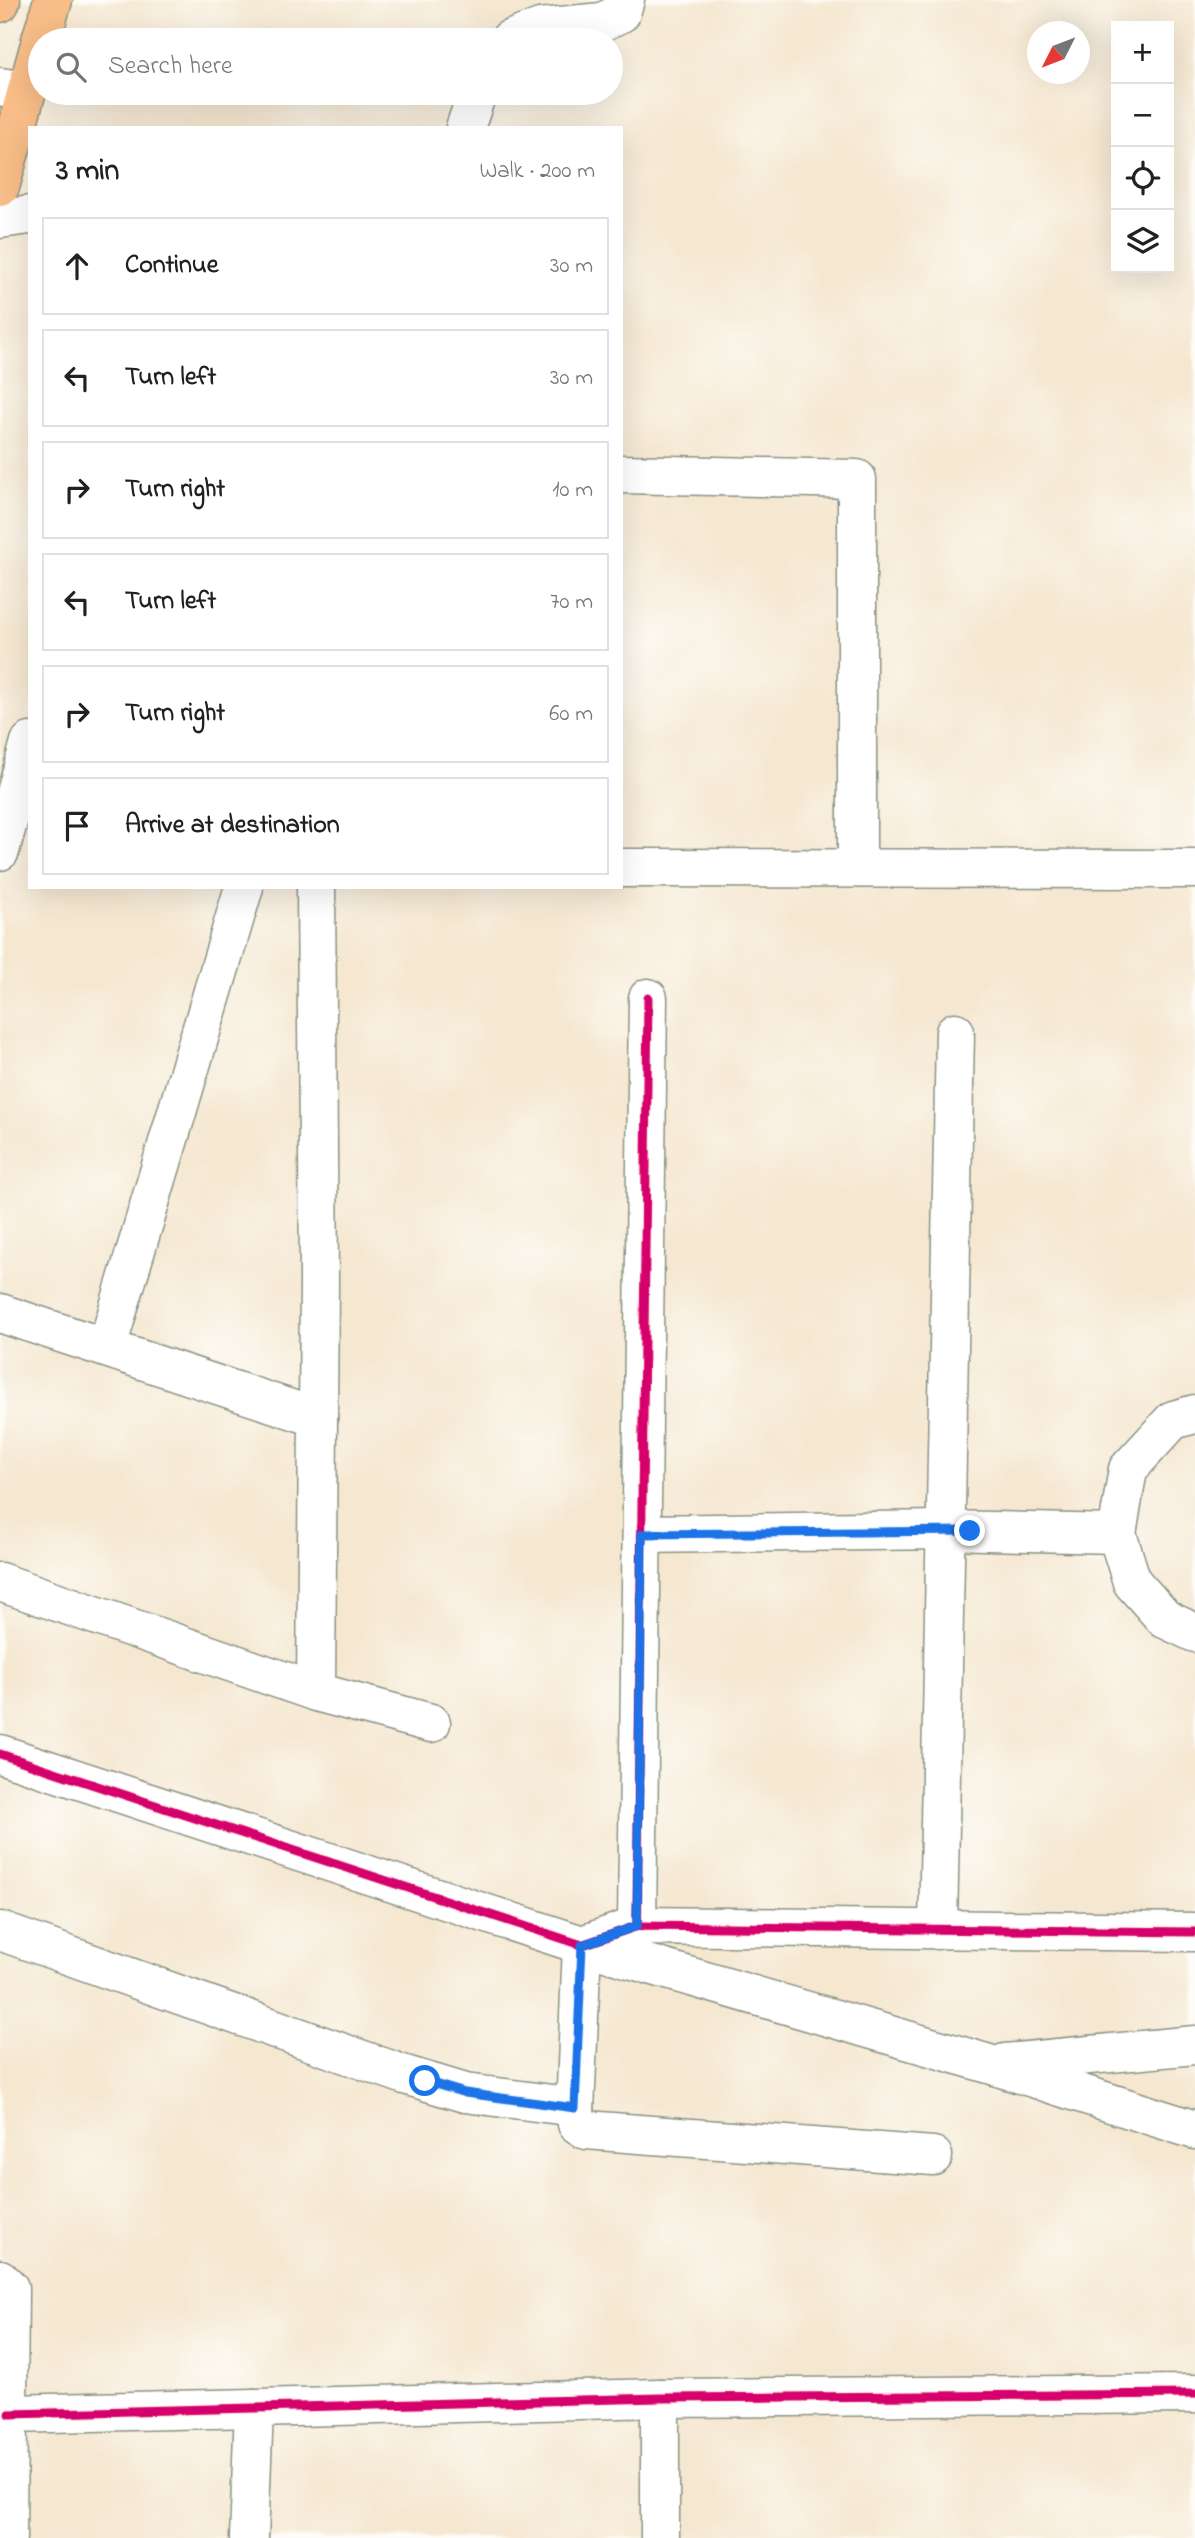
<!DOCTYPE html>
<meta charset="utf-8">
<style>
body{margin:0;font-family:"Indie Flower",sans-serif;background:#f6f6f6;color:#202124}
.controls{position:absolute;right:21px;top:21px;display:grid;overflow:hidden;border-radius:0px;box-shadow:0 7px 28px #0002}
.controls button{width:63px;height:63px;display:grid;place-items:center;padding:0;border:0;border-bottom:2px solid #e0e0e0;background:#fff;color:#202124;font:35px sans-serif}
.compass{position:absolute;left:1027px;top:21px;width:63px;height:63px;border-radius:50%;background:#fff;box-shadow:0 7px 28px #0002;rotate:228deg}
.stop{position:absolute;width:21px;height:21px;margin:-16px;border:5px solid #1a73e8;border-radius:50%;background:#fff}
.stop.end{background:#1a73e8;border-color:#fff;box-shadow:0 2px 7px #0008}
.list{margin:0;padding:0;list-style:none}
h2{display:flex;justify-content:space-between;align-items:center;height:91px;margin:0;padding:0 28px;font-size:30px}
h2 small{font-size:23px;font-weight:400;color:#757577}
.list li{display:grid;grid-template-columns:46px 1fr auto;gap:21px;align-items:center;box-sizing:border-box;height:98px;margin:0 14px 14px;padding:0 14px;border:2px solid #e0e0e0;border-radius:0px}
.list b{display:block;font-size:26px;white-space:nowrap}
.list em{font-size:23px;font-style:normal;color:#757577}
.icon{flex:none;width:38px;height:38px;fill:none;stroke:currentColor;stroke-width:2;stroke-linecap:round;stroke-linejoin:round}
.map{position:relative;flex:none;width:1195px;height:2538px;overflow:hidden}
.search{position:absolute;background:#fff;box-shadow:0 7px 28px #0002;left:28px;top:28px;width:595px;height:77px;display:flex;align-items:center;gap:18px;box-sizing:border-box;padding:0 24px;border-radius:38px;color:#757577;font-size:26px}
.panel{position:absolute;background:#fff;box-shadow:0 7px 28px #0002;left:28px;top:126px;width:595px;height:763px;border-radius:0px}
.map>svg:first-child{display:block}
</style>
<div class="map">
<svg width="1195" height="2538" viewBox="0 0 1195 2538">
<rect width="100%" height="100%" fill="#fdfcf7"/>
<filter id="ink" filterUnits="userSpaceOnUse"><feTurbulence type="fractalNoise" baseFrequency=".0143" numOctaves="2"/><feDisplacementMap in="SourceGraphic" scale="14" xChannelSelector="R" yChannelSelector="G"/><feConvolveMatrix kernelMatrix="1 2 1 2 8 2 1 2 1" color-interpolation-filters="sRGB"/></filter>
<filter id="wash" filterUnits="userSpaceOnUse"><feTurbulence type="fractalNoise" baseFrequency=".00686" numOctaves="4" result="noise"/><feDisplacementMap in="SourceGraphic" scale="28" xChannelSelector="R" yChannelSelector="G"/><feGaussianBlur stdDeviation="1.57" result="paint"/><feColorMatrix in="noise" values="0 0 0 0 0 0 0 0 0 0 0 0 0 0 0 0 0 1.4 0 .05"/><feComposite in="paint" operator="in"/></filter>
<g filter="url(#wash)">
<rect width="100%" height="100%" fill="#f5e7d0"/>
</g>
<g filter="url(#ink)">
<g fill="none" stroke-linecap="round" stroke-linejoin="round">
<g stroke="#8a9282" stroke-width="41">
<g id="minor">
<path d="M 509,40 L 540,28 L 602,22 L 621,13 L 625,0"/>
<path d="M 0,87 L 27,91"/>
<path d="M 465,128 L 477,93"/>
<path d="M 0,219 L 30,215"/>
<path d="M 621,474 L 857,479 L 857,868"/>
<path d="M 0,851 L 30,742"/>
<path d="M 621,868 L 1195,869"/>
<path d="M 0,1313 L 318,1418"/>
<path d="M 107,1347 L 244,887"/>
<path d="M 1195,1414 L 1173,1420 L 1128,1469 L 1117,1534 L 1132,1582 L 1165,1619 L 1195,1633"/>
<path d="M 642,1534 L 946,1530 L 1117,1534"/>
<path d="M 0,1582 L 316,1692 L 431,1723"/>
<path d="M 316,1692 L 319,1280 L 316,887"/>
<path d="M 0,1754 L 582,1945 L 637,1926 L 1195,1932"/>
<path d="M 637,1926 L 648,998"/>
<path d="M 938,1930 L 955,1032"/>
<path d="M 0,1931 L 405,2075 L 465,2093 L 575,2107"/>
<path d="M 1005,2063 L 1195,2045"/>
<path d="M 933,2156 L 586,2130 L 577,2124 L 575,2112 L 582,1945 L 989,2064 L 1195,2130"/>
<path d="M 0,2279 L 9,2288 L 7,2538"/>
<path d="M 660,2398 L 660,2538"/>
<path d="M 9,2414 L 660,2398 L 1195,2394"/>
<path d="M 249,2538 L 254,2408"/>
</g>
</g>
<g stroke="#8a9282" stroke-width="41">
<g id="major">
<path d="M 0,3 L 1,0"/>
<path d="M 41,40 L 53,0"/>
<path d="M 0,187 L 40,44"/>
</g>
</g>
<use href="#minor" stroke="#fff" stroke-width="38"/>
<use href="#major" stroke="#f8bd88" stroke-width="38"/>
<g stroke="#fdfcf7" stroke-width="13">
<g id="cycleway">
<path d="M 0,1754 L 582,1945 L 637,1926 L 1195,1932"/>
<path d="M 637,1926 L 648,998"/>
<path d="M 9,2414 L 660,2398 L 1195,2394"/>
</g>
</g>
<use href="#cycleway" stroke="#d6006c" stroke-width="9"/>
</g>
</g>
<g fill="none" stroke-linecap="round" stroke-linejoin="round" filter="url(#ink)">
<path stroke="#1a73e8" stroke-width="9" d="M 425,2081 L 465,2093 L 575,2108 L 582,1945 L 637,1926 L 642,1534 L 970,1531"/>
</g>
</svg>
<div class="controls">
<button>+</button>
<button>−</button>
<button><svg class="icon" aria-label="locate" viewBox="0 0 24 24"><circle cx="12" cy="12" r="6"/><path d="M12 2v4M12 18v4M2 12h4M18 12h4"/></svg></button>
<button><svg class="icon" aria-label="layers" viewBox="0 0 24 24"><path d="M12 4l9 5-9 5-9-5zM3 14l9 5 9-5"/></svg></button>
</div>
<svg class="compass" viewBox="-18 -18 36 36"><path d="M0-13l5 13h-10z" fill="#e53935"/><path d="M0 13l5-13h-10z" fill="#757577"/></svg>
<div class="stop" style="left:425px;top:2081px"></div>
<div class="stop end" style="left:970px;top:1531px"></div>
<div class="search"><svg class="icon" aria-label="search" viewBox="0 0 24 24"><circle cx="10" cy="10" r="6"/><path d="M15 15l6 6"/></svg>Search here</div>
<section class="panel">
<h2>3 min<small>Walk · 200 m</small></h2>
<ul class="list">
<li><svg class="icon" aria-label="ahead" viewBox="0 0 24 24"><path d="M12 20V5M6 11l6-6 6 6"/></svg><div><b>Continue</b></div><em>30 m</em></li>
<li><svg class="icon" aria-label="left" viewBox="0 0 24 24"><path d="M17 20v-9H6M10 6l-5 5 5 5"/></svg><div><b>Turn left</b></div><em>30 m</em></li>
<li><svg class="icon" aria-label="right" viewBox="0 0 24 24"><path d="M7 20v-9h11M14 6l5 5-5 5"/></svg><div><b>Turn right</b></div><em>10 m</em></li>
<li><svg class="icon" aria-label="left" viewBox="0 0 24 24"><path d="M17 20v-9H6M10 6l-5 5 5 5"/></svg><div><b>Turn left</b></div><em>70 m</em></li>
<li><svg class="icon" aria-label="right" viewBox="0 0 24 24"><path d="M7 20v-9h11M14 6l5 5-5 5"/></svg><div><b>Turn right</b></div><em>60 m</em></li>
<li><svg class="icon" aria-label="arrive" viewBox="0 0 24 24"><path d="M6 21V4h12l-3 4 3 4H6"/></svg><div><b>Arrive at destination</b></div></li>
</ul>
</section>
</div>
